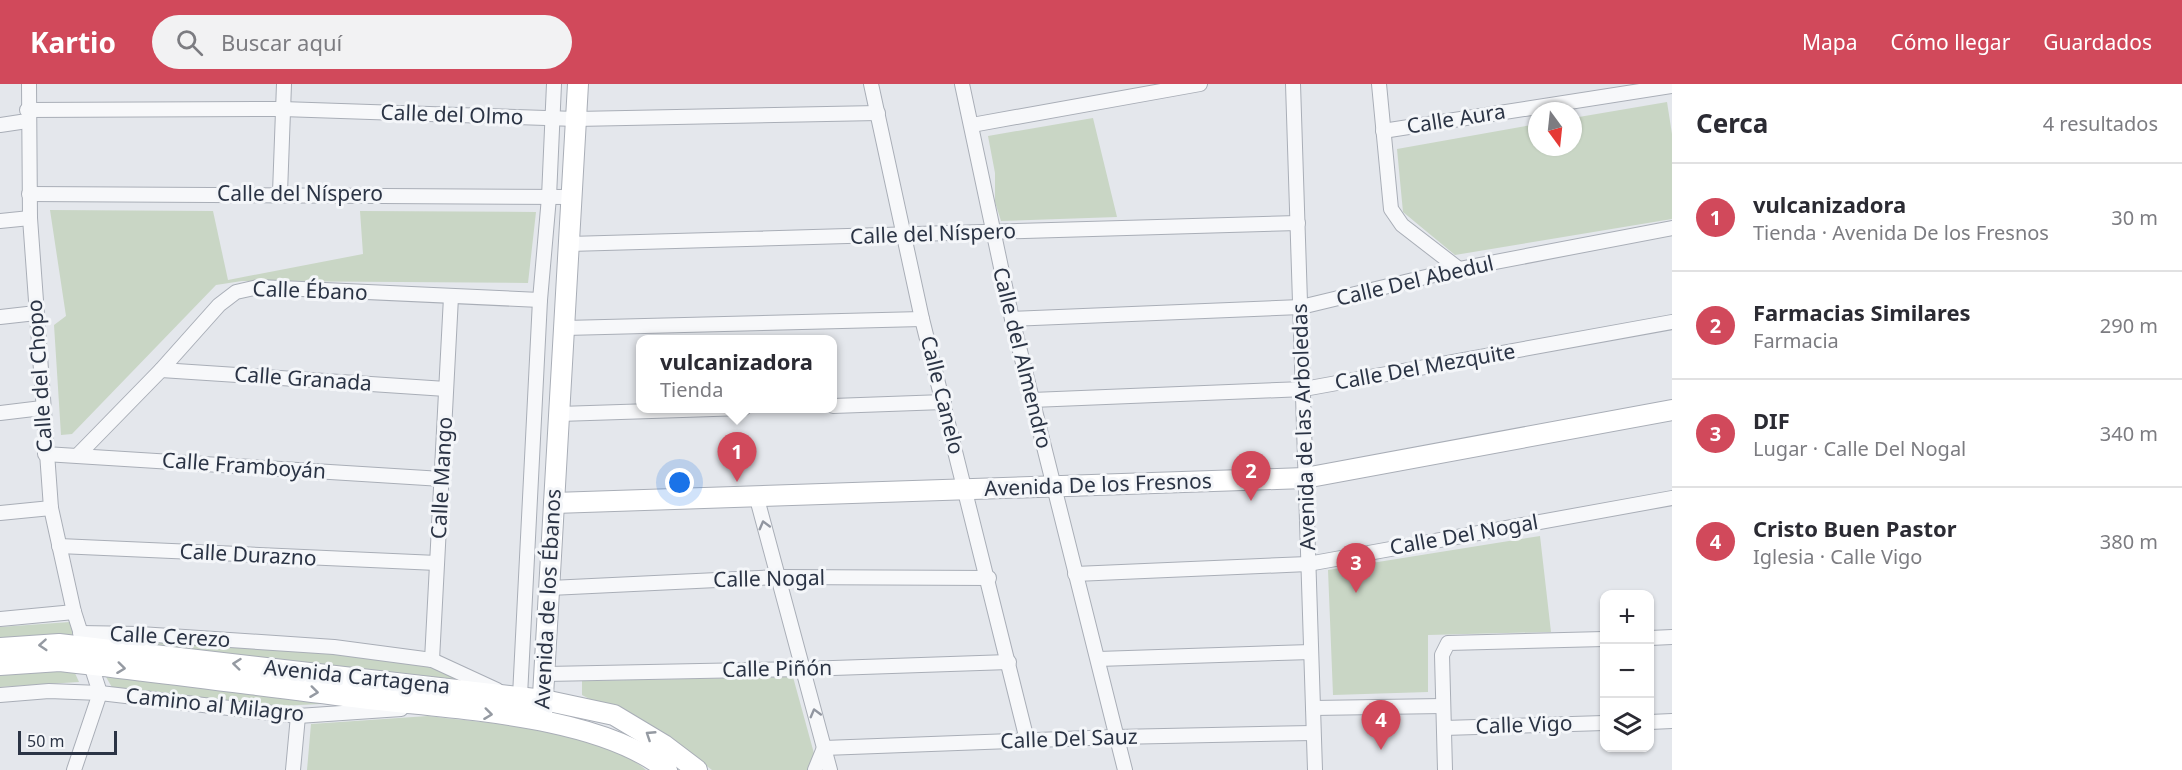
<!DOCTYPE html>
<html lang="es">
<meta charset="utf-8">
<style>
body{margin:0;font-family:"Noto Sans",sans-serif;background:#f2f2f3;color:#2b2b33}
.controls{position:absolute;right:18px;bottom:18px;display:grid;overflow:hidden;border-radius:12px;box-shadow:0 2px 4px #0004}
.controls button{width:54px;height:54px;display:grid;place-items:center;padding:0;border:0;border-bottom:2px solid #e1e1e2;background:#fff;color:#2b2b33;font:30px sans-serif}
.compass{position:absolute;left:1528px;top:18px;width:54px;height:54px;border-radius:50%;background:#fff;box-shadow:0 2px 4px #0004;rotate:165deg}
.scale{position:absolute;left:18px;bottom:15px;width:99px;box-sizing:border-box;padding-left:6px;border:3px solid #2b3445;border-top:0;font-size:16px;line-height:21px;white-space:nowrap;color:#2b3445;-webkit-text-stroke:4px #f4f6f9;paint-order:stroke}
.you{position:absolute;left:680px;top:399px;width:21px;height:21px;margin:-15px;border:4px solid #fff;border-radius:50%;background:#1a73e8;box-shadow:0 0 0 9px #1a73e833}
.badge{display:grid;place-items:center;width:39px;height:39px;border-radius:50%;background:#d1495b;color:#fff;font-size:20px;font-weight:700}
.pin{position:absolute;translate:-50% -50px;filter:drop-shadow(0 2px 3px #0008)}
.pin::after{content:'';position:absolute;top:32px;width:21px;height:18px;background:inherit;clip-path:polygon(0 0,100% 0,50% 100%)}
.popup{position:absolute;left:636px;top:251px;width:201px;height:78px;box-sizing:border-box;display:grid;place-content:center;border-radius:12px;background:#fff;filter:drop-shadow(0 2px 4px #0005);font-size:20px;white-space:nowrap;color:#7c7c81}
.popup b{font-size:22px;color:#2b2b33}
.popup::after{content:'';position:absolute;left:50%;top:100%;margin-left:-12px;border:12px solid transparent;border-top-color:#fff}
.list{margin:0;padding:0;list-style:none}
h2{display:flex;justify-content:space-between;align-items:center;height:78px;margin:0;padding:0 24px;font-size:26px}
h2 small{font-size:20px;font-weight:400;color:#7c7c81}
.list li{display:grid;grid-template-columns:39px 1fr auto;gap:18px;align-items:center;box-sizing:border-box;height:108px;padding:0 24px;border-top:2px solid #e1e1e2}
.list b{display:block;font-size:22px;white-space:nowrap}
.list p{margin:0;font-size:20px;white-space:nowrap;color:#7c7c81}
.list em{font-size:20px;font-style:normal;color:#7c7c81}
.icon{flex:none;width:33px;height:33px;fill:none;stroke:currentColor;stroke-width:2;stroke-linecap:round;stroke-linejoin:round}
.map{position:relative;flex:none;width:1672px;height:686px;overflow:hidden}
header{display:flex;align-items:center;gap:36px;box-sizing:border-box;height:84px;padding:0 30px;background:#d1495b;color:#fff}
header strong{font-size:28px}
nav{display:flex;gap:33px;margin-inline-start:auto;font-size:21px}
.search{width:420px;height:54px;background:#f2f2f3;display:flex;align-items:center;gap:15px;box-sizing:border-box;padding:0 21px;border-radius:33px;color:#7c7c81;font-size:22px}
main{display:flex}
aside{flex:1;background:#fff}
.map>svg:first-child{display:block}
</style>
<header>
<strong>Kartio</strong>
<div class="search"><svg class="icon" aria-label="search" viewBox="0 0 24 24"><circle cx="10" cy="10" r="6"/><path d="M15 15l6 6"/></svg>Buscar aquí</div>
<nav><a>Mapa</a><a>Cómo llegar</a><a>Guardados</a></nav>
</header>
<main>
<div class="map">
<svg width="1672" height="686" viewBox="0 0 1672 686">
<rect width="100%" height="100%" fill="#e4e7ec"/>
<g fill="#c9d6c5">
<path d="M 1667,18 L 1672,50 L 1672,135 L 1455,171 L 1403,128 L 1397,65 L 1537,40 L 1537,63 L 1573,63 L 1573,34 Z"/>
<path d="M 1093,34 L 1117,133 L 1001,137 L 995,118 L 995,89 L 988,52 Z"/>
<path d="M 50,126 L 213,127 L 228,196 L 363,170 L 360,127 L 536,128 L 528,199 L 242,197 L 216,201 L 72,350 L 61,351 L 54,241 L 66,232 Z"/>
<path d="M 1540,452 L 1551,548 L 1428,551 L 1428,608 L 1333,611 L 1328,486 Z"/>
<path d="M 70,538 L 75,554 L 0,559 L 0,543 Z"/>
<path d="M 138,553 L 334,567 L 432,582 L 479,602 L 91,558 Z"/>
<path d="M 102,586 L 364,618 L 277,622 L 113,605 Z"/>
<path d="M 53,587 L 74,587 L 79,598 L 0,603 L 0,591 Z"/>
<path d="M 793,593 L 815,673 L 809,686 L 712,686 L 687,667 L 582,611 L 582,597 Z"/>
<path d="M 428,632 C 491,640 596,644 646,686 L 307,686 L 311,640 Z"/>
</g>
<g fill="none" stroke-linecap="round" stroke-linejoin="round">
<g stroke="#a9aeb7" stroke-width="16">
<g id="street">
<path d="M 29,0 L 30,134 L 51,424 L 74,528 L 100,609 L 74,686"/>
<path d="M 871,0 L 922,235 L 1027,656"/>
<path d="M 962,0 L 1012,235 L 1125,686"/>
<path d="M 1293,0 L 1315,686"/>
<path d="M 1379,0 L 1391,125 L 1402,141 L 1459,185"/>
<path d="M 27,26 L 282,25 L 576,35 L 878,29"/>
<path d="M 0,41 L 27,37"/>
<path d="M 972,41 L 1200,0"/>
<path d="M 1383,47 L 1672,2"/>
<path d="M 280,109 L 284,0"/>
<path d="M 29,110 L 572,113"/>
<path d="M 0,137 L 30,134"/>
<path d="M 569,160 L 1298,139"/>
<path d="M 0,233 L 36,229"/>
<path d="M 1012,235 L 1301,223 L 1459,185 L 1672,144"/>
<path d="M 565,244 L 922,235"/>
<path d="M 161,286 L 446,305"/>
<path d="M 1032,316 L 1304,305 L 1672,238"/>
<path d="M 833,322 L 944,318"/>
<path d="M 0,329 L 42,324"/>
<path d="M 559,330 L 744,324"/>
<path d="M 45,370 L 442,395"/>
<path d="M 78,371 L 161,286 L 219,221 L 236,208 L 258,203 L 540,216"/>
<path d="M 756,411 L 830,686"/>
<path d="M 0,429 L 51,424"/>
<path d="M 59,462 L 437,479"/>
<path d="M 1075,490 L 1308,480 L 1672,414"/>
<path d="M 550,504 L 779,493 L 989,494"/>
<path d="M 0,535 L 74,528"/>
<path d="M 80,549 L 140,550 L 334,563 L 432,576 L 497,606"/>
<path d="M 1650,554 L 1672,553"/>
<path d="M 1098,575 L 1311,568"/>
<path d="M 432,576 L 451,213"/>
<path d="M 546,590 L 804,585 L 1009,578"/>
<path d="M 0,611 L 49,607 L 100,609 L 298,632 L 401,625"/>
<path d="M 1313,624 L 1443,622"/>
<path d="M 541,637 L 520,612 L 540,216 L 549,113 L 554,0"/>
<path d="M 1650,638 L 1672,637"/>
<path d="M 1444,644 L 1604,639"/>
<path d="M 293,686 L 298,632"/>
<path d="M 815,686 L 824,664 L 1116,653 L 1313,649"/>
<path d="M 1445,686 L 1442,571 L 1448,559 L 1604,555"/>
</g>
</g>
<g stroke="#a9aeb7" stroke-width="22">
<g id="secondary">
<path d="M 554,419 L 1305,394 L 1672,326"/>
<path d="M 0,564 L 59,560 L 544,616 L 614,631 L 664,661 L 697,686"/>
<path d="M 0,581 L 60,577 C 158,588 255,601 353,613 C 444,625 595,628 667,686"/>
<path d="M 542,629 L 578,0"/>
</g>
</g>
<use href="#street" stroke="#f7f8fa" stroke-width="14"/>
<use href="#secondary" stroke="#fff" stroke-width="20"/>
</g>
<defs><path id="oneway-chevron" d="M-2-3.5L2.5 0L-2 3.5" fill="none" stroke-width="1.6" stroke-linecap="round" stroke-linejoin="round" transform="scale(1.5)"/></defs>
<g stroke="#9196a0">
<use href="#oneway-chevron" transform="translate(764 441) rotate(-105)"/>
<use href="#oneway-chevron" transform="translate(815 629) rotate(-105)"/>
</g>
<g stroke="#959aa2">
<use href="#oneway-chevron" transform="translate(43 561) rotate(176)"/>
<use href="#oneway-chevron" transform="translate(237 580) rotate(-174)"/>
<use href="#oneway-chevron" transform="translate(121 584) rotate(7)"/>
<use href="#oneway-chevron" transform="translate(314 608) rotate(7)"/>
<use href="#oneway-chevron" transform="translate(488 630) rotate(7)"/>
<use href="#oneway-chevron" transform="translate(650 651) rotate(-147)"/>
</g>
<g text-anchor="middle" stroke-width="6" stroke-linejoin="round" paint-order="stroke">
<g font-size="21" fill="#2b3445" stroke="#f4f6f9">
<text transform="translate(452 31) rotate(2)" y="7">Calle del Olmo</text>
<text transform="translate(1456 35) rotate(-9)" y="7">Calle Aura</text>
<text x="300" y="117">Calle del Níspero</text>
<text transform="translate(933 150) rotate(-2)" y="7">Calle del Níspero</text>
<text transform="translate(1415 197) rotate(-13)" y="7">Calle Del Abedul</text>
<text transform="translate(310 207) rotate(2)" y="7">Calle Ébano</text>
<text transform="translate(1022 274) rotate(76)" y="7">Calle del Almendro</text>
<text transform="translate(1425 283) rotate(-10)" y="7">Calle Del Mezquite</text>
<text transform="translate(40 292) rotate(-94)" y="7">Calle del Chopo</text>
<text transform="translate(303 295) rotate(4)" y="7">Calle Granada</text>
<text transform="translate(942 311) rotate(76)" y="7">Calle Canelo</text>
<text transform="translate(1304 343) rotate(-92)" y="7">Avenida de las Arboledas</text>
<text transform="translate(244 382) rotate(4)" y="7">Calle Framboyán</text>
<text transform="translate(442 394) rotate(-87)" y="7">Calle Mango</text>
<text transform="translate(1098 401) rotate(-2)" y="7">Avenida De los Fresnos</text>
<text transform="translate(1464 451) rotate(-10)" y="7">Calle Del Nogal</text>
<text transform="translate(248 471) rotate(3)" y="7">Calle Durazno</text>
<text transform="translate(769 495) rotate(-1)" y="7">Calle Nogal</text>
<text transform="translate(548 515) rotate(-87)" y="7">Avenida de los Ébanos</text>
<text transform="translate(170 553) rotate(3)" y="7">Calle Cerezo</text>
<text transform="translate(777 585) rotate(-1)" y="7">Calle Piñón</text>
<text transform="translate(357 593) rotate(6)" y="7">Avenida Cartagena</text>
<text transform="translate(215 621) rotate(6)" y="7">Camino al Milagro</text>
<text transform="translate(1524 641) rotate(-2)" y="7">Calle Vigo</text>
<text transform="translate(1069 655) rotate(-2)" y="7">Calle Del Sauz</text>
</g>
</g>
</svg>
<div class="controls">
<button>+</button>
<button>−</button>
<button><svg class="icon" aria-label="layers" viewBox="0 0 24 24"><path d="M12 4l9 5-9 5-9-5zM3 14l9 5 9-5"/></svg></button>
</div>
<svg class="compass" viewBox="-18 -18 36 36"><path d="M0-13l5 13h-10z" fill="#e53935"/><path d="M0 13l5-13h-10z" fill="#7c7c81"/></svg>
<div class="scale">50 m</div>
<div class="you"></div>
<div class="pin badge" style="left:737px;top:398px">1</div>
<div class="popup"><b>vulcanizadora</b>Tienda</div>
<div class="pin badge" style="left:1251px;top:417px">2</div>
<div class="pin badge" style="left:1356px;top:509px">3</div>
<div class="pin badge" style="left:1381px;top:666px">4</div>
</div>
<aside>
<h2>Cerca<small>4 resultados</small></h2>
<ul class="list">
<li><span class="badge">1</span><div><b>vulcanizadora</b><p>Tienda · Avenida De los Fresnos</p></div><em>30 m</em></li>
<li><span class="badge">2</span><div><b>Farmacias Similares</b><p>Farmacia</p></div><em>290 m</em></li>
<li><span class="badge">3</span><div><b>DIF</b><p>Lugar · Calle Del Nogal</p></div><em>340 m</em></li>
<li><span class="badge">4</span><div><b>Cristo Buen Pastor</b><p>Iglesia · Calle Vigo</p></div><em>380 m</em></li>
</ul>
</aside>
</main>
